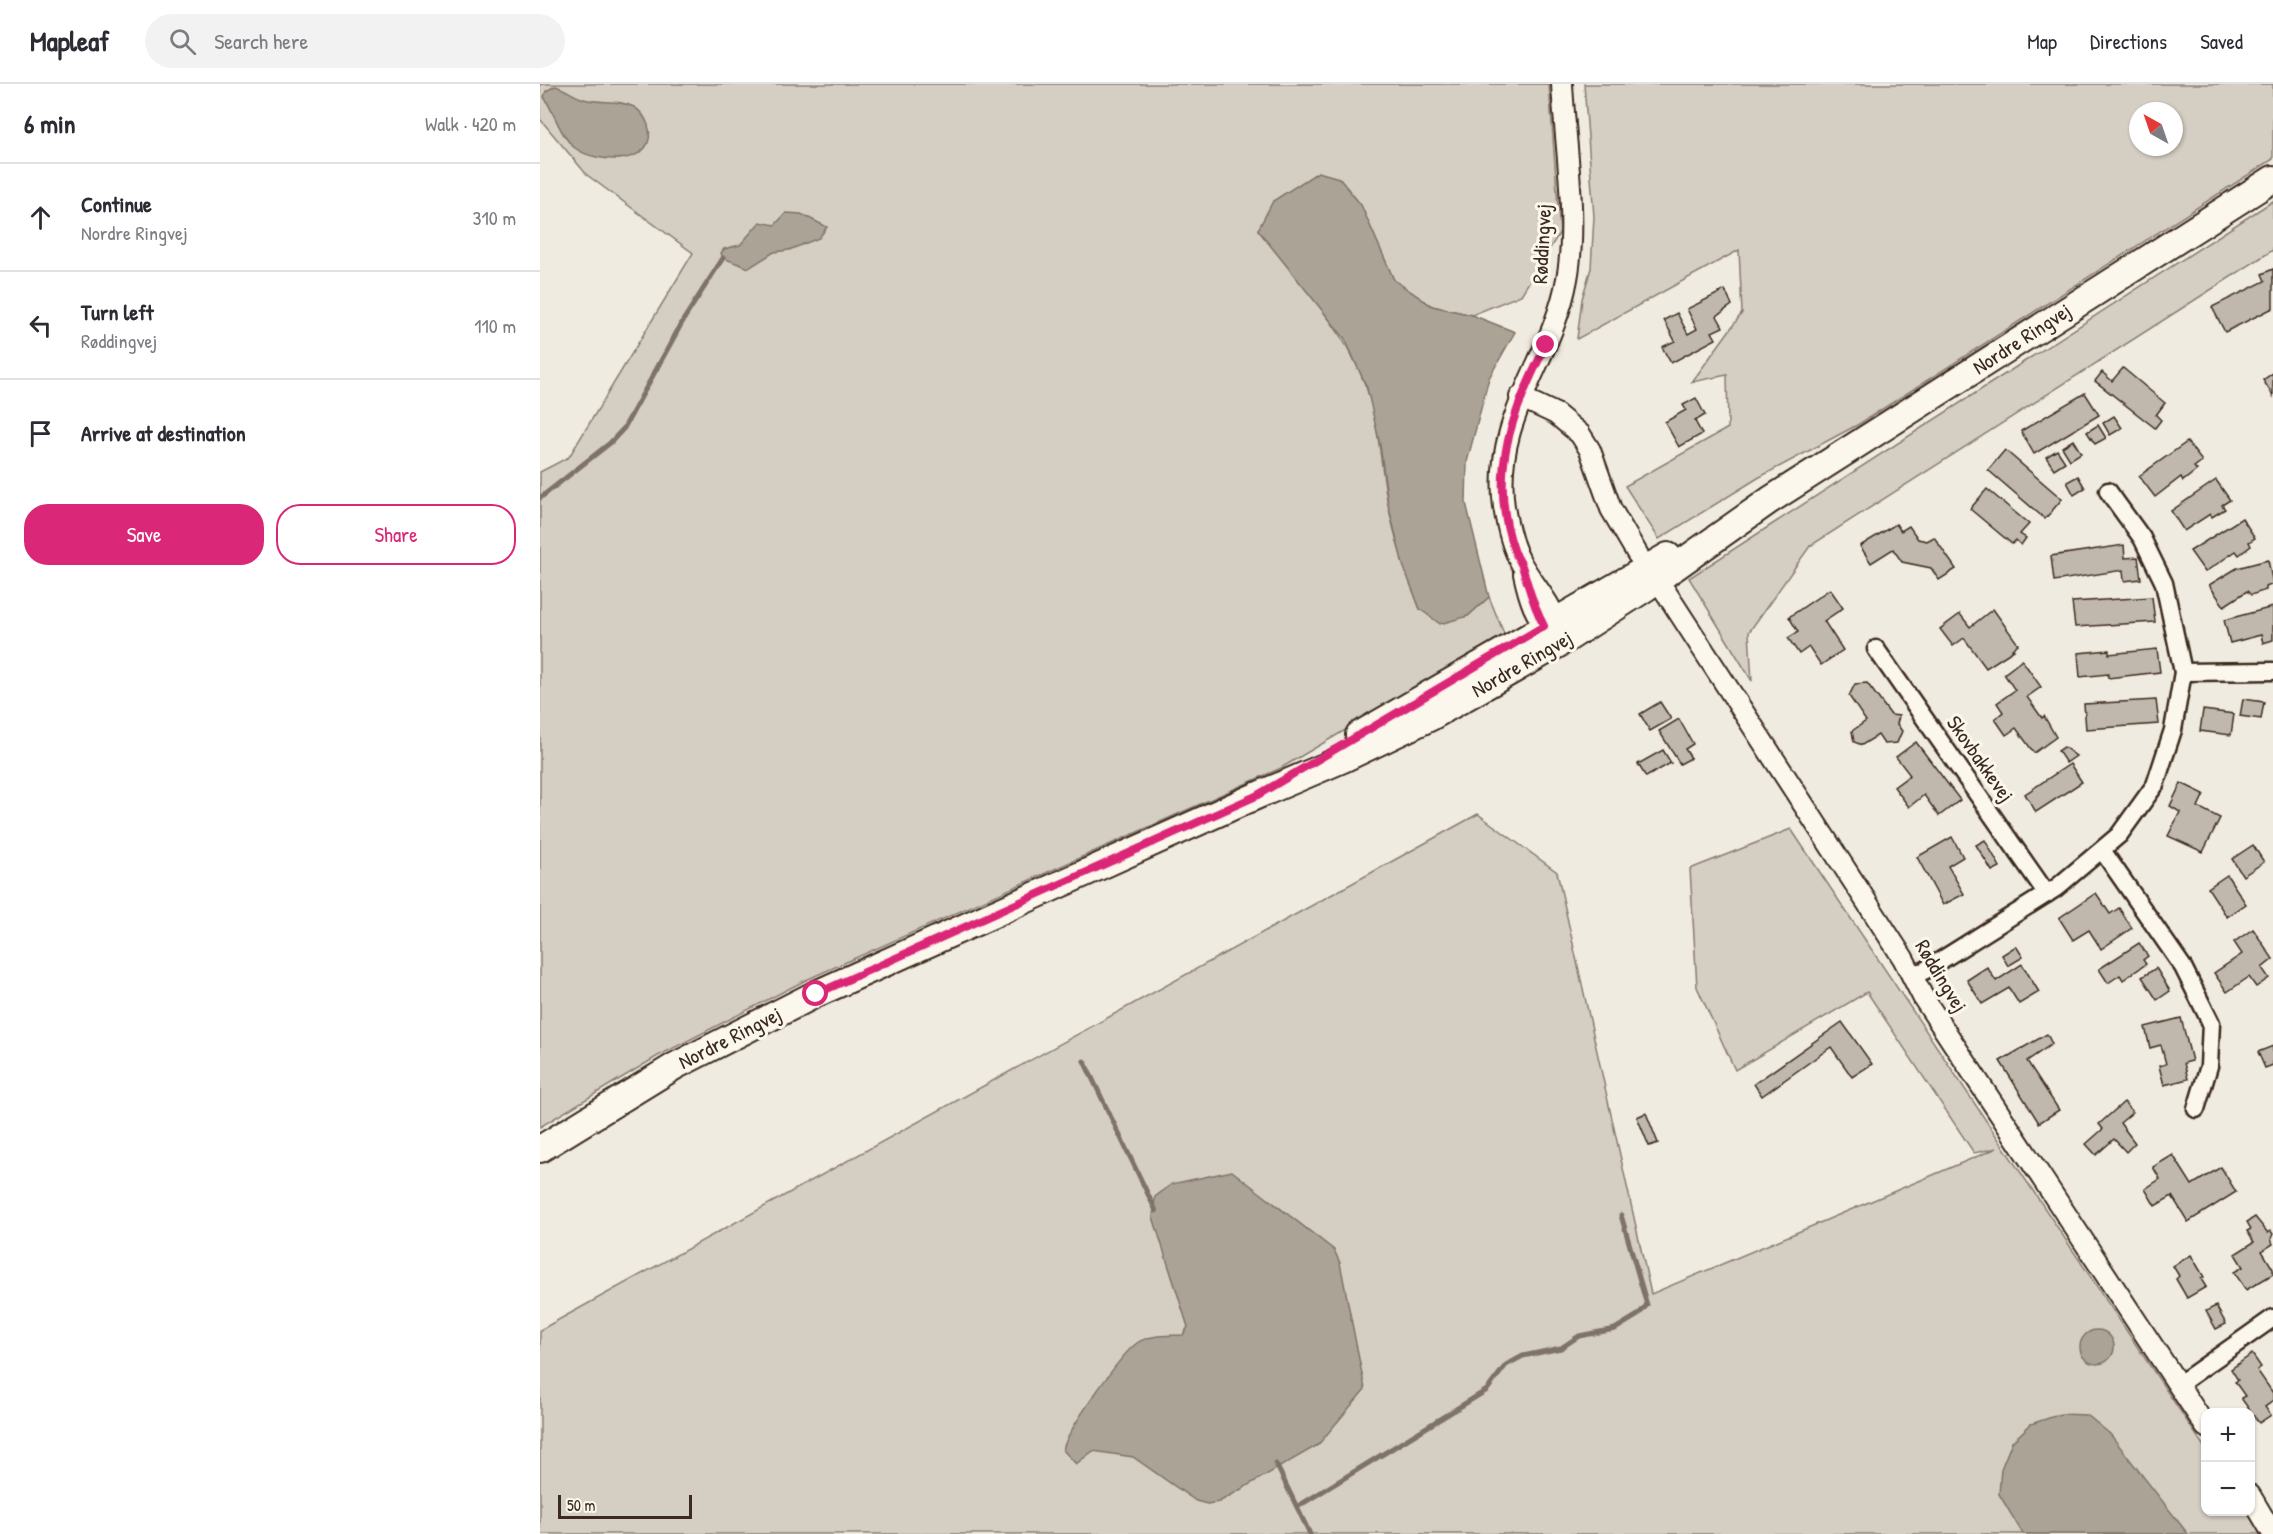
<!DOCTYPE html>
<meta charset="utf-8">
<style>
body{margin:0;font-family:"Patrick Hand",sans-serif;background:#f2f2f3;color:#2b2b33}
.controls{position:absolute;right:18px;bottom:18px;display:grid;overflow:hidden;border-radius:12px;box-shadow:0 2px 4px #0004}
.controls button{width:54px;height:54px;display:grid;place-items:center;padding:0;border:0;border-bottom:2px solid #e1e1e2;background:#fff;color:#2b2b33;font:30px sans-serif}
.compass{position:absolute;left:1589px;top:18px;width:54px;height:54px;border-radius:50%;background:#fff;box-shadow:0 2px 4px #0004;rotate:320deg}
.scale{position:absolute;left:18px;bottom:15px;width:134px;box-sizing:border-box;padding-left:6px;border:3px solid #3b2a1e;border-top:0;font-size:16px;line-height:21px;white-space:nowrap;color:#3b2a1e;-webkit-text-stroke:4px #fbf7ec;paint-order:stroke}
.stop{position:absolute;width:18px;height:18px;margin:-14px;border:4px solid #db2777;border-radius:50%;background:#fff}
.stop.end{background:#db2777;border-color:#fff;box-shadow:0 2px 6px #0008}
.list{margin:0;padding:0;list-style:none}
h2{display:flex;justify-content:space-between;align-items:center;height:78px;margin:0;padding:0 24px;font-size:26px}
h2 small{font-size:20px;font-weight:400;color:#7c7c81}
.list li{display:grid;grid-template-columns:39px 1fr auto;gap:18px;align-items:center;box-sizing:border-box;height:108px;padding:0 24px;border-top:2px solid #e1e1e2}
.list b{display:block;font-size:22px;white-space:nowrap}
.list p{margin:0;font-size:20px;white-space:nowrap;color:#7c7c81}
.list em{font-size:20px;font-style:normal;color:#7c7c81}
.actions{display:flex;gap:12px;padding:18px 24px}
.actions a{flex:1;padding:14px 0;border:2px solid #db2777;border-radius:24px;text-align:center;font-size:21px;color:#db2777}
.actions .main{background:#db2777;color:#fff}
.icon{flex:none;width:33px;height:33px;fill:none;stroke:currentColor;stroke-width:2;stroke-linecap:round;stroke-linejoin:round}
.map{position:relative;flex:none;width:1733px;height:1450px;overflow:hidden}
header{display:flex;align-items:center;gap:36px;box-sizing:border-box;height:84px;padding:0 30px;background:#fff;border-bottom:2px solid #e1e1e2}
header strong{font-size:28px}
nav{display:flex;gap:33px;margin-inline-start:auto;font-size:21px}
.search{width:420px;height:54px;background:#f2f2f3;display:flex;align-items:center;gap:15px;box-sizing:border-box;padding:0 21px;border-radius:33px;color:#7c7c81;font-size:22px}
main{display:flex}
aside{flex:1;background:#fff}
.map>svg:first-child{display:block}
</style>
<header>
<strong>Mapleaf</strong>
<div class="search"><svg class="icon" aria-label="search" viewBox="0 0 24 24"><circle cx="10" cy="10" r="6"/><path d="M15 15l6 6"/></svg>Search here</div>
<nav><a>Map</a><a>Directions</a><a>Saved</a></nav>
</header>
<main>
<aside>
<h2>6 min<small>Walk · 420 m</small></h2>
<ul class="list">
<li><svg class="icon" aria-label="ahead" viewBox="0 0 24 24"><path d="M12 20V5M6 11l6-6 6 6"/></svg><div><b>Continue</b><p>Nordre Ringvej</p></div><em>310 m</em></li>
<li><svg class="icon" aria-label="left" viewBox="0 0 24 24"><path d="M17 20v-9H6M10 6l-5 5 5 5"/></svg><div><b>Turn left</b><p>Røddingvej</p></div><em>110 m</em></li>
<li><svg class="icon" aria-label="arrive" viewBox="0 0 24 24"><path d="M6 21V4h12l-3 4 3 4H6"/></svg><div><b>Arrive at destination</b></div></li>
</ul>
<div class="actions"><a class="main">Save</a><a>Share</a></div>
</aside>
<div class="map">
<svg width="1733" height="1450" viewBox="0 0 1733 1450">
<rect width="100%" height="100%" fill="#f0ebe0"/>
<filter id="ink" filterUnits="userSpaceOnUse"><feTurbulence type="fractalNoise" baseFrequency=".0167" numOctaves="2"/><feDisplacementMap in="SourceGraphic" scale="12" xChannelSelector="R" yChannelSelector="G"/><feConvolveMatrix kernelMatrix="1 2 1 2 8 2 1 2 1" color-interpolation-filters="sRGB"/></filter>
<g filter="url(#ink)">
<g fill="#d5cec3" stroke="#887c70" stroke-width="1.5" fill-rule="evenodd">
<path d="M 0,0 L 1009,0 L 1020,148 L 981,211 L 932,231 L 892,222 L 854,196 L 821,122 L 718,145 C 757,197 804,242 826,303 C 840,341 840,382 848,420 C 855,456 867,491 880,525 L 928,532 L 949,513 L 965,552 L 741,684 L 266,896 L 118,972 L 0,1043 L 0,388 L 29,373 L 153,169 L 47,91 L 0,35 Z"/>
<path d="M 1044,0 L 1733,0 L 1733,75 L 1319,340 L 1218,394 L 1119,455 L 1085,402 L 1188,344 L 1187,291 L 1152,298 L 1202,229 L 1199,166 L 1037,255 L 1042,215 L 1051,184 L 1054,133 ZM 1598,27 L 1634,27 L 1634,63 L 1598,63 Z"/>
<path d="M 1733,117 L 1733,166 L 1270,462 L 1209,548 L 1212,597 L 1149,494 Z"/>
<path d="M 938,730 L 1017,788 L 1111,1210 L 1457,1064 L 1434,1069 L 1327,908 L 1195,986 L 1157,903 L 1150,785 L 1251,745 L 1665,1364 L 1666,1428 L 1707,1428 L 1721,1450 L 0,1450 L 0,1246 Z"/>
</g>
<g fill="#aca397" stroke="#7f7367" stroke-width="1.5">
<path d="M 15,2 C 25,4 33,12 44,15 C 60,20 78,15 94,23 C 101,27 105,33 108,41 C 120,82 57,81 35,64 C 21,53 14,28 4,13 L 6,7 Z"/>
<path d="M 778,88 L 799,94 L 821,121 L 854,196 L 892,222 L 932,231 L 975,248 L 949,294 L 927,378 L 926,419 L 949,513 L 928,532 L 900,540 L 880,525 L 863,481 L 848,420 L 840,361 L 827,304 L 805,255 L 718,146 L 733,117 Z"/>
<path d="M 246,129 L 261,130 L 287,143 L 279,154 L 249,166 L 234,168 L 209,184 L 183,174 L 181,169 L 184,165 L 200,161 L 220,138 L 235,141 Z"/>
<path d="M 692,1087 L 794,1166 L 800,1179 L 825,1305 L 778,1361 L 679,1418 L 667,1420 L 656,1417 L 593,1373 L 553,1367 L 536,1380 L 523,1366 C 526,1348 581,1270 597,1259 C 610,1250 628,1252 643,1251 L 648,1243 L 613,1133 L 615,1113 L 632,1100 Z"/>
<circle cx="1557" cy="1263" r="17"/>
<path d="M 1521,1330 L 1547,1331 L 1570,1350 L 1648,1450 L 1483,1450 L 1459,1410 L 1461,1385 L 1472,1358 L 1491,1340 Z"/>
</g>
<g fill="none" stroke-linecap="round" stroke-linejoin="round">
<g stroke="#7f7367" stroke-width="5">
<path d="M 0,414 L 70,359 L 84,344 L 144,235 L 183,174"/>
<path d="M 544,977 L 616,1127"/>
<path d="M 736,1380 L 770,1450"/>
<path d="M 757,1423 L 947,1306 L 966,1281 L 983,1272 L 1021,1264 L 1039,1252 L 1075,1245 L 1098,1231 L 1107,1221 L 1081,1131"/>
</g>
</g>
<g fill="#c0b8ad" stroke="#3b2a1e" stroke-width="1.5">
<path d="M 1733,185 L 1733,224 L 1685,248 L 1672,223 L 1725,197 L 1722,190 Z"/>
<path d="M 1185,206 L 1192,221 L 1177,232 L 1183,243 L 1172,248 L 1176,255 L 1131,279 L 1122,263 L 1135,257 L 1124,236 L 1137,229 L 1148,250 L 1157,245 L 1147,225 Z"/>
<path d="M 1583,284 L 1625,319 L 1616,331 L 1621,336 L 1615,344 L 1555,297 L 1562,288 L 1572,297 Z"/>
<path d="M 1733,289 L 1733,312 L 1723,296 Z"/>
<path d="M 1545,309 L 1559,331 L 1494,370 L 1481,347 Z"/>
<path d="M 1156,314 L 1165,331 L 1155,337 L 1162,350 L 1139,363 L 1125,338 L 1146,326 L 1143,321 Z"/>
<path d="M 1574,332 L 1582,344 L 1570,351 L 1563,339 Z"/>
<path d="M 1558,341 L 1566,354 L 1555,360 L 1547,348 Z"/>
<path d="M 1533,356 L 1541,369 L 1530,376 L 1522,363 Z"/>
<path d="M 1647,358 L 1662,377 L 1654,383 L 1657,386 L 1643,397 L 1641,393 L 1615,413 L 1599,392 Z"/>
<path d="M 1465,366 L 1522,415 L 1505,435 L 1448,386 Z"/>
<path d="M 1517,366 L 1525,378 L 1514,385 L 1506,373 Z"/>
<path d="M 1538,392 L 1545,404 L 1534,411 L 1527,398 Z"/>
<path d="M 1676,396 L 1690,416 L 1682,421 L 1685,425 L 1672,433 L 1670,430 L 1644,447 L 1631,427 Z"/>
<path d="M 1447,405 L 1489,440 L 1480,450 L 1486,454 L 1481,461 L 1476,456 L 1472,460 L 1430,425 Z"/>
<path d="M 1702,434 L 1715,454 L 1709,458 L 1711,462 L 1699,471 L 1696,467 L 1665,488 L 1650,467 Z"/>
<path d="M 1356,440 L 1361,447 L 1369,442 L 1378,455 L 1387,457 L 1394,453 L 1416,485 L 1399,496 L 1391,484 L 1362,478 L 1353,465 L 1331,479 L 1320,462 Z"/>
<path d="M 1584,461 L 1585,474 L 1598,473 L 1601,495 L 1584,497 L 1583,486 L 1514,497 L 1511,472 Z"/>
<path d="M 1728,476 L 1733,500 L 1726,503 L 1726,506 L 1711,511 L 1707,507 L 1684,522 L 1669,501 L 1697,484 Z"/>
<path d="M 1290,505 L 1303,524 L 1284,537 L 1303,566 L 1281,581 L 1269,563 L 1259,570 L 1248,554 L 1258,548 L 1249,533 Z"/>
<path d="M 1612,513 L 1615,538 L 1535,543 L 1532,518 Z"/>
<path d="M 1733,523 L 1733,556 L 1723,559 L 1721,551 L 1690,559 L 1684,536 Z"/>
<path d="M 1453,525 L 1478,560 L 1472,565 L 1474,566 L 1446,584 L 1424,554 L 1413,562 L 1400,545 L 1420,530 L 1430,543 Z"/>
<path d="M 1617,565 L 1620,588 L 1568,594 L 1568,590 L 1540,593 L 1538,569 L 1569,566 L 1569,570 Z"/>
<path d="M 1482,576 L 1501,603 L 1487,613 L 1502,634 L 1504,632 L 1516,653 L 1494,669 L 1476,644 L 1466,651 L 1455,635 L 1463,628 L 1457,619 L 1475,606 L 1464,590 Z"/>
<path d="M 1327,599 L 1351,631 L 1359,632 L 1357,640 L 1362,647 L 1357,659 L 1344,660 L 1338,651 L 1322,661 L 1314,658 L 1312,647 L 1326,637 L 1309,612 L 1315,600 Z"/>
<path d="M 1703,615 L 1724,618 L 1721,635 L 1700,632 Z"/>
<path d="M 1616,616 L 1619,640 L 1546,645 L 1544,620 Z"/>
<path d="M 1120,618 L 1131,635 L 1110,647 L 1100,630 Z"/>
<path d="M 1663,626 L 1694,630 L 1691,651 L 1660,647 Z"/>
<path d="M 1139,635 L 1153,660 L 1145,665 L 1151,674 L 1140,680 L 1119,647 Z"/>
<path d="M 1376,658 L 1420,716 L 1399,732 L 1384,711 L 1369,723 L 1354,703 L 1370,691 L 1356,673 Z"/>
<path d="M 1524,663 L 1536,672 L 1526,679 L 1518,667 Z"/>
<path d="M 1123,666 L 1131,679 L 1106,693 L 1098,680 Z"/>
<path d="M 1530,680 L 1542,698 L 1496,728 L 1485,710 Z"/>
<path d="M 1641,699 L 1664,710 L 1658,723 L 1680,734 L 1663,768 L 1628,752 L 1640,728 L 1630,722 Z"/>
<path d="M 1412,753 L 1423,773 L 1408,782 L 1424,810 L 1403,821 L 1377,773 Z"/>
<path d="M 1445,756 L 1460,783 L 1452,787 L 1436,761 Z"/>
<path d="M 1713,761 L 1724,778 L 1703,792 L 1692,775 Z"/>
<path d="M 1687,791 L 1706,820 L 1687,833 L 1668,804 Z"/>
<path d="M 1556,809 L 1570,830 L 1579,824 L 1592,844 L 1561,865 L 1549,846 L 1533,856 L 1519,834 Z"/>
<path d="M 1713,845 L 1733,875 L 1722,884 L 1729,894 L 1716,903 L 1709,893 L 1687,908 L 1674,889 L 1702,870 L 1694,858 Z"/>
<path d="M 1599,859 L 1608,872 L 1603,876 L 1606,880 L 1583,896 L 1580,891 L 1568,899 L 1559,885 Z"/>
<path d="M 1476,862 L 1483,873 L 1468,882 L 1462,871 Z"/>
<path d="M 1482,880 L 1499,908 L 1479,920 L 1469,904 L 1442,920 L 1427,896 L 1447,883 L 1456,897 Z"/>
<path d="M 1616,884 L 1630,907 L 1617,916 L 1602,893 Z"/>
<path d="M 1641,934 L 1652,977 L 1644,979 L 1648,995 L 1624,1001 L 1619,982 L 1626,980 L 1621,961 L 1610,964 L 1605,943 Z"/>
<path d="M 1302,938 L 1332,980 L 1312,993 L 1291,963 L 1222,1012 L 1214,1000 Z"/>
<path d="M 1507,950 L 1512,960 L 1487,977 L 1519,1026 L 1499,1039 L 1460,977 Z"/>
<path d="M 1733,962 L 1733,981 L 1725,984 L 1718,968 Z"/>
<path d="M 1584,1018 L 1593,1028 L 1580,1039 L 1595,1059 L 1586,1068 L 1574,1055 L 1556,1071 L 1546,1060 L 1563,1045 L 1559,1040 Z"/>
<path d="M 1106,1029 L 1118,1059 L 1109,1062 L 1097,1033 Z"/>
<path d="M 1633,1071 L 1652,1101 L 1681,1083 L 1696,1108 L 1648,1138 L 1632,1112 L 1615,1122 L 1605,1105 L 1620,1095 L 1613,1083 Z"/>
<path d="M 1715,1133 L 1728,1149 L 1731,1147 L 1733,1150 L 1731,1155 L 1733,1160 L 1722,1167 L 1733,1185 L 1733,1190 L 1706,1206 L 1694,1188 L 1703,1183 L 1695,1170 L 1714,1158 L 1707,1147 L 1711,1145 L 1707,1138 Z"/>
<path d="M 1651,1171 L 1664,1193 L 1661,1195 L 1666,1203 L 1647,1214 L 1636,1195 L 1639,1192 L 1633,1182 Z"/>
<path d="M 1676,1222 L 1686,1240 L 1676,1245 L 1666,1227 Z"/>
<path d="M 1712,1270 L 1721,1283 L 1717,1286 L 1733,1309 L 1733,1317 L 1725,1323 L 1731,1331 L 1719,1339 L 1701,1314 L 1705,1312 L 1695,1298 L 1698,1296 L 1691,1285 Z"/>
</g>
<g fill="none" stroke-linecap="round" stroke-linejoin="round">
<g stroke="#3b2a1e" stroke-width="21">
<g id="minor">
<path d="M 1336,565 L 1507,810"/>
<path d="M 1643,588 L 1733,587"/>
<path d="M 1562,766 L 1643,883 L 1671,939 L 1669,982 L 1656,1025"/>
<path d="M 1371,890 L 1384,887 L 1516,804 L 1579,751 L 1615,701 L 1633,646 L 1643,588 L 1624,499 L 1602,454 L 1568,407"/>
<path d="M 1638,1301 L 1733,1234"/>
</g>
</g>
<g stroke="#3b2a1e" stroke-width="24">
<g id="tertiary">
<path d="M 980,313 L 1016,330 L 1040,350 L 1050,366 L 1071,425 L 1098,471"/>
<path d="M 984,490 C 989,513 995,535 1014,551"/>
<path d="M 1125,507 L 1363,874 L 1384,915 L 1666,1343"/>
<path d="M 1020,550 C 1014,521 995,504 981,479 C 972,463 967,441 964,423 C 952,332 1012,278 1027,195 C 1038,136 1025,60 1022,0"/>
<path d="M 1710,1411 L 1733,1450"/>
</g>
</g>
<g stroke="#3b2a1e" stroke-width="30">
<g id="primary">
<path d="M 819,651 L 1128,472"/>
<path d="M 0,1065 L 135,982 L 276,910 L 716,712 L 803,675 L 891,633 L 1022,558 L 1107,503 L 1230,416 L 1733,95"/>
</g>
</g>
<use href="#minor" stroke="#fbf7ec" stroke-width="16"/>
<use href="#tertiary" stroke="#fbf7ec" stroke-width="20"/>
<use href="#primary" stroke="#fbf7ec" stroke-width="26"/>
</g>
</g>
<g fill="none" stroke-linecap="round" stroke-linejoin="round" filter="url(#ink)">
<path stroke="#db2777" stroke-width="8" d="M 276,910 L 716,712 L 1004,542 C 993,522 989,504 982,482 C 980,477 976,472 974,466 C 947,389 972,329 1006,261"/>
</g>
<g text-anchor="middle" stroke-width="6" stroke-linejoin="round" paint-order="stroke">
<g font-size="21" fill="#3b2a1e" stroke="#fbf7ec">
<text transform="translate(1002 160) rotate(-87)" y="7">Røddingvej</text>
<text transform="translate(1482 255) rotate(-33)" y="7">Nordre Ringvej</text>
<text transform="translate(982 580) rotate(-30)" y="7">Nordre Ringvej</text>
<text transform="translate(1440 675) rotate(55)" y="7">Skovbakkevej</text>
<text transform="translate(1401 892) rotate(59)" y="7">Røddingvej</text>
<text transform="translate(190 954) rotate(-27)" y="7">Nordre Ringvej</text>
</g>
</g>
</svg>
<div class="controls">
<button>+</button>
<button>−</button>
</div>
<svg class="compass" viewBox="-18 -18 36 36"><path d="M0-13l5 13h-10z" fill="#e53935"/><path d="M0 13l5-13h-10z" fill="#7c7c81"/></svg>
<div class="scale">50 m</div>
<div class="stop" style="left:276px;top:910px"></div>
<div class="stop end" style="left:1006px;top:261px"></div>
</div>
</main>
